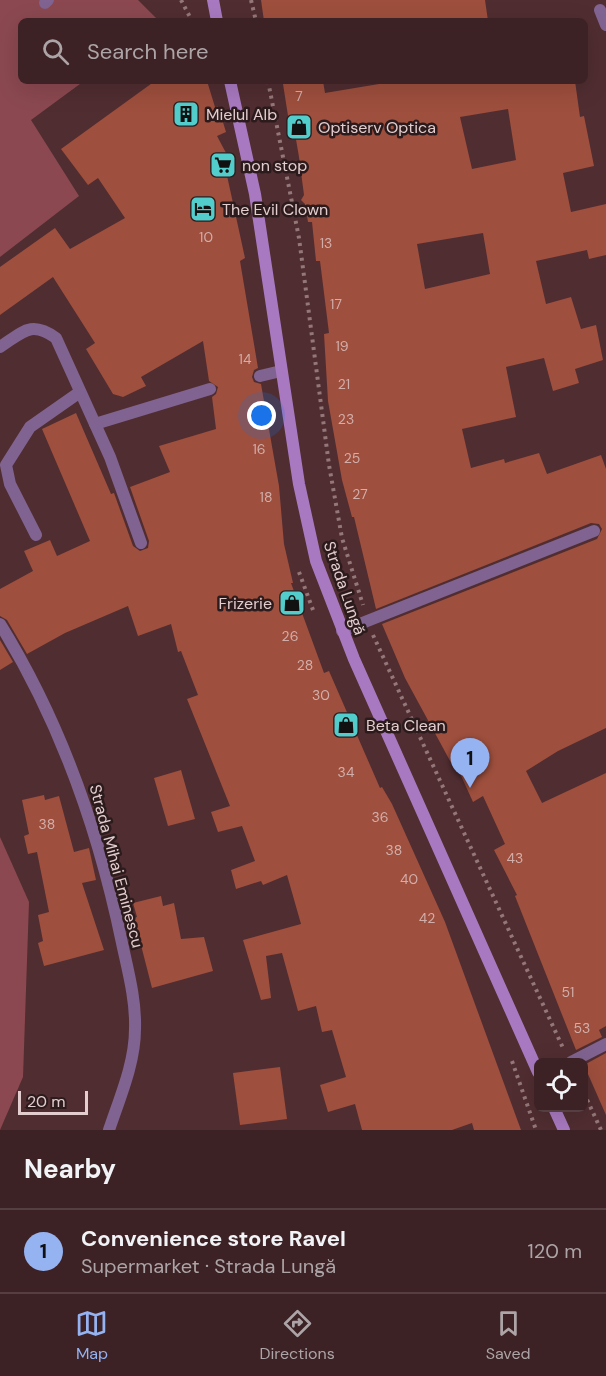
<!DOCTYPE html>
<meta charset="utf-8">
<style>
body{margin:0;font-family:"DM Sans",sans-serif;background:#432a2d;color:#f1f3f6}
.controls{position:absolute;right:18px;bottom:18px;display:grid;overflow:hidden;border-radius:9px;box-shadow:0 6px 24px #0002}
.controls button{width:54px;height:54px;display:grid;place-items:center;padding:0;border:0;border-bottom:2px solid #553f42;background:#3c2225;color:#f1f3f6;font:30px sans-serif}
.scale{position:absolute;left:18px;bottom:15px;width:70px;box-sizing:border-box;padding-left:6px;border:3px solid #e4cdce;border-top:0;font-size:16px;line-height:21px;white-space:nowrap;color:#e4cdce;-webkit-text-stroke:4px #2b1b1c;paint-order:stroke}
.you{position:absolute;left:262px;top:416px;width:21px;height:21px;margin:-15px;border:4px solid #fff;border-radius:50%;background:#1a73e8;box-shadow:0 0 0 9px #1a73e833}
.badge{display:grid;place-items:center;width:39px;height:39px;border-radius:50%;background:#95b2f1;color:#111;font-size:20px;font-weight:700}
.pin{position:absolute;translate:-50% -50px;filter:drop-shadow(0 2px 3px #0008)}
.pin::after{content:'';position:absolute;top:32px;width:21px;height:18px;background:inherit;clip-path:polygon(0 0,100% 0,50% 100%)}
.list{margin:0;padding:0;list-style:none}
h2{display:flex;justify-content:space-between;align-items:center;height:78px;margin:0;padding:0 24px;font-size:26px}
h2 small{font-size:20px;font-weight:400;color:#aca4a7}
.list li{display:grid;grid-template-columns:39px 1fr auto;gap:18px;align-items:center;box-sizing:border-box;height:84px;padding:0 24px;border-top:2px solid #553f42}
.list b{display:block;font-size:22px;white-space:nowrap}
.list p{margin:0;font-size:20px;white-space:nowrap;color:#aca4a7}
.list em{font-size:20px;font-style:normal;color:#aca4a7}
.icon{flex:none;width:33px;height:33px;fill:none;stroke:currentColor;stroke-width:2;stroke-linecap:round;stroke-linejoin:round}
.map{position:relative;flex:none;width:606px;height:1130px;overflow:hidden}
.search{position:absolute;background:#3c2225;box-shadow:0 6px 24px #0002;left:18px;right:18px;top:18px;height:66px;display:flex;align-items:center;gap:15px;box-sizing:border-box;padding:0 21px;border-radius:9px;color:#aca4a7;font-size:22px}
.sheet{height:162px;background:#3c2225}
nav{display:flex;justify-content:space-around;align-items:center;box-sizing:border-box;height:84px;border-top:2px solid #553f42;background:#3c2225;font-size:16px;color:#aca4a7}
nav a{display:grid;justify-items:center;gap:3px}
nav .on{color:#95b2f1}
.map>svg:first-child{display:block}
</style>
<div class="map">
<svg width="606" height="1130" viewBox="0 0 606 1130">
<rect width="100%" height="100%" fill="#502d31"/>
<g fill="#8b4850">
<path d="M 0,0 L 138,0 L 159,21 L 21,21 L 21,81 L 84,81 L 31,120 L 79,196 L 0,257 Z"/>
<path d="M 0,837 L 29,902 L 23,1077 L 0,1130 Z"/>
</g>
<g fill="#9e4f3d" fill-rule="evenodd">
<path d="M 261,0 L 485,0 L 488,21 L 264,21 Z"/>
<path d="M 155,81 L 207,81 L 215,107 L 218,106 L 226,132 L 217,136 L 233,166 L 226,171 L 245,258 L 240,261 L 258,368 L 254,370 L 252,377 L 254,382 L 261,384 L 279,486 L 284,544 L 293,583 L 291,583 L 324,673 L 329,671 L 380,788 L 382,787 L 392,804 L 445,922 L 521,1130 L 474,1130 L 472,1123 L 452,1130 L 362,1130 L 355,1104 L 328,1112 L 320,1085 L 346,1077 L 332,1030 L 322,1032 L 316,1006 L 298,1011 L 282,953 L 266,956 L 271,998 L 261,1000 L 243,940 L 301,924 L 287,875 L 263,885 L 261,881 L 236,889 L 231,870 L 255,861 L 242,826 L 218,832 L 211,812 L 230,806 L 187,699 L 198,695 L 181,651 L 178,652 L 171,624 L 138,636 L 128,606 L 65,633 L 27,654 L 7,620 L 0,616 L 0,589 L 33,571 L 24,551 L 50,540 L 57,556 L 90,541 L 42,429 L 76,413 L 111,494 L 114,493 L 133,546 L 140,551 L 148,548 L 149,541 L 130,487 L 170,472 L 159,446 L 216,429 L 212,397 L 216,394 L 218,387 L 209,381 L 203,341 L 141,377 L 146,386 L 123,397 L 113,394 L 86,349 L 95,343 L 53,277 L 0,315 L 0,267 L 55,228 L 70,249 L 125,218 L 98,178 L 88,185 L 61,149 Z"/>
<path d="M 301,81 L 323,81 L 325,93 L 397,81 L 575,81 L 580,117 L 584,116 L 594,166 L 563,173 L 571,212 L 606,204 L 606,255 L 589,259 L 587,250 L 536,261 L 546,304 L 571,297 L 581,329 L 596,325 L 603,360 L 575,369 L 579,383 L 553,391 L 544,358 L 506,367 L 516,417 L 462,429 L 471,468 L 504,459 L 505,463 L 539,453 L 547,474 L 601,455 L 606,469 L 606,728 L 558,751 L 526,771 L 542,803 L 606,773 L 606,1026 L 599,1030 L 602,1037 L 576,1050 L 515,896 L 517,895 L 494,850 L 505,844 L 483,796 L 473,802 L 458,769 L 455,770 L 405,678 L 382,624 L 597,539 L 602,529 L 599,524 L 591,523 L 376,609 L 354,517 L 352,517 L 342,480 L 328,401 L 324,334 L 329,333 L 320,261 L 316,261 L 312,222 L 308,222 L 305,204 L 301,200 L 304,195 L 299,157 L 293,122 L 289,122 L 283,84 ZM 508,109 L 516,160 L 472,169 L 460,117 ZM 483,233 L 490,274 L 425,289 L 417,244 Z"/>
<path d="M 0,640 L 13,662 L 0,670 Z"/>
<path d="M 181,770 L 195,819 L 168,826 L 154,778 Z"/>
<path d="M 44,795 L 45,800 L 59,796 L 74,852 L 89,848 L 96,880 L 82,883 L 104,950 L 44,966 L 38,943 L 43,941 L 38,915 L 49,912 L 37,852 L 28,854 L 24,836 L 29,834 L 22,800 Z"/>
<path d="M 161,896 L 163,906 L 174,903 L 181,939 L 204,937 L 213,971 L 152,988 L 134,918 L 137,917 L 133,903 Z"/>
<path d="M 606,1053 L 606,1115 L 584,1065 Z"/>
<path d="M 280,1067 L 287,1119 L 240,1125 L 233,1073 Z"/>
</g>
<g fill="none" stroke-linecap="round" stroke-linejoin="round">
<g stroke="#947779" stroke-width="4" stroke-dasharray="3 4.5" stroke-linecap="butt">
<path d="M 181,0 L 192,21"/>
<path d="M 251,0 L 256,21"/>
<path d="M 268,81 L 299,238 L 329,465 L 342,538 L 363,605"/>
<path d="M 299,572 L 313,610"/>
<path d="M 373,635 L 563,1048"/>
<path d="M 512,1061 L 536,1130"/>
<path d="M 584,1093 L 601,1130"/>
</g>
<g stroke="#806390" stroke-width="12">
<path d="M 45,3 L 48,0"/>
<path d="M 0,347 C 23,332 31,320 56,338 L 110,457 L 141,543"/>
<path d="M 260,376 L 281,371"/>
<path d="M 95,424 L 210,389"/>
<path d="M 36,535 L 10,484 L 6,465 L 30,427 L 80,392"/>
<path d="M 342,631 L 594,531"/>
<path d="M 571,1062 L 606,1044"/>
</g>
<g stroke="#806390" stroke-width="12">
<path d="M 600,10 L 606,25"/>
<path d="M 0,624 C 60,721 99,832 122,943 C 128,971 136,1000 135,1029 C 135,1063 120,1097 109,1130"/>
</g>
<g stroke="#a879c0" stroke-width="12">
<path d="M 213,0 L 217,21"/>
<path d="M 230,81 L 255,194 L 299,484 L 316,561 L 354,659 L 538,1072"/>
<path d="M 554,1108 L 564,1130"/>
</g>
</g>
<defs>
<g id="building-square" transform="scale(1.35)"><rect x="-9" y="-9" width="18" height="18" rx="4" fill="#53cdcb" stroke="#2b1b1c"/><path d="M-4-6H4V6H1V3H-1V6H-4ZM-2.5-4.3h1.7v1.8h-1.7ZM.8-4.3h1.7v1.8H.8ZM-2.5-1h1.7V.8h-1.7ZM.8-1h1.7V.8H.8Z" fill="#111"/></g>
<g id="shop-square" transform="scale(1.35)"><rect x="-9" y="-9" width="18" height="18" rx="4" fill="#53cdcb" stroke="#2b1b1c"/><path d="M-5-2.5h2.3a2.7 3.5 0 0 1 5.4 0H5L5.5 6h-11ZM-1.5-2.5h3a1.5 2.3 0 0 0-3 0Z" fill="#111"/></g>
<g id="supermarket-square" transform="scale(1.35)"><rect x="-9" y="-9" width="18" height="18" rx="4" fill="#53cdcb" stroke="#2b1b1c"/><path d="M-6-5.5h2.5l.6 2H6L4.5 2H-2.5L-4.4-4H-6ZM-1.5 3.2a1.3 1.3 0 1 0 .1 0ZM3 3.2a1.3 1.3 0 1 0 .1 0Z" fill="#111"/></g>
<g id="hotel-square" transform="scale(1.35)"><rect x="-9" y="-9" width="18" height="18" rx="4" fill="#53cdcb" stroke="#2b1b1c"/><path d="M-6-4.5h1.5V1H6V5H4.5V3h-9V5H-6ZM-4 0a1.8 1.8 0 1 1 3.6 0ZM.5 0V-2.5h3Q6-2.5 6 0Z" fill="#111"/></g>
</defs>
<g fill-rule="evenodd">
<use href="#building-square" x="186" y="114"/>
<use href="#shop-square" x="299" y="127"/>
<use href="#supermarket-square" x="223" y="165"/>
<use href="#hotel-square" x="203" y="209"/>
<use href="#shop-square" x="292" y="603"/>
<use href="#shop-square" x="346" y="725"/>
</g>
<g text-anchor="middle" stroke-width="5" stroke-linejoin="round" paint-order="stroke">
<g font-size="14" fill="#d2aeaa">
<text x="299" y="101">7</text>
<text x="206" y="242">10</text>
<text x="326" y="248">13</text>
<text x="336" y="309">17</text>
<text x="342" y="351">19</text>
<text x="245" y="364">14</text>
<text x="344" y="389">21</text>
<text x="346" y="424">23</text>
<text x="259" y="454">16</text>
<text x="352" y="463">25</text>
<text x="360" y="499">27</text>
<text x="266" y="502">18</text>
<text x="290" y="641">26</text>
<text x="305" y="670">28</text>
<text x="321" y="700">30</text>
<text x="346" y="777">34</text>
<text x="380" y="822">36</text>
<text x="47" y="829">38</text>
<text x="394" y="855">38</text>
<text x="515" y="863">43</text>
<text x="409" y="884">40</text>
<text x="427" y="923">42</text>
<text x="568" y="997">51</text>
<text x="582" y="1033">53</text>
</g>
<g font-size="16" fill="#e4cdce" stroke="#2b1b1c" text-anchor="start">
<text x="206" y="120">Mielul Alb</text>
<text x="318" y="133">Optiserv Optica</text>
<text x="242" y="171">non stop</text>
<text x="222" y="215">The Evil Clown</text>
<text x="272" y="609" text-anchor="end">Frizerie</text>
<text x="366" y="731">Beta Clean</text>
</g>
<g font-size="16" fill="#e4cdce" stroke="#2b1b1c">
<text transform="translate(345 588) rotate(71)" y="6">Strada Lungă</text>
<text transform="translate(117 866) rotate(75)" y="6">Strada Mihai Eminescu</text>
</g>
</g>
</svg>
<div class="controls">
<button><svg class="icon" aria-label="locate" viewBox="0 0 24 24"><circle cx="12" cy="12" r="6"/><path d="M12 2v4M12 18v4M2 12h4M18 12h4"/></svg></button>
</div>
<div class="scale">20 m</div>
<div class="you"></div>
<div class="pin badge" style="left:470px;top:788px">1</div>
<div class="search"><svg class="icon" aria-label="search" viewBox="0 0 24 24"><circle cx="10" cy="10" r="6"/><path d="M15 15l6 6"/></svg>Search here</div>
</div>
<section class="sheet">
<h2>Nearby<small></small></h2>
<ul class="list">
<li><span class="badge">1</span><div><b>Convenience store Ravel</b><p>Supermarket · Strada Lungă</p></div><em>120 m</em></li>
</ul>
</section>
<nav>
<a class="on"><svg class="icon" aria-label="map" viewBox="0 0 24 24"><path d="M3 6l6-2 6 2 6-2v14l-6 2-6-2-6 2zM9 4v14M15 6v14"/></svg>Map</a>
<a><svg class="icon" aria-label="directions" viewBox="0 0 24 24"><path d="M12 3l9 9-9 9-9-9zM9 14v-3h6M13 9l2 2-2 2"/></svg>Directions</a>
<a><svg class="icon" aria-label="saved" viewBox="0 0 24 24"><path d="M7 4h10v16l-5-4-5 4z"/></svg>Saved</a>
</nav>
